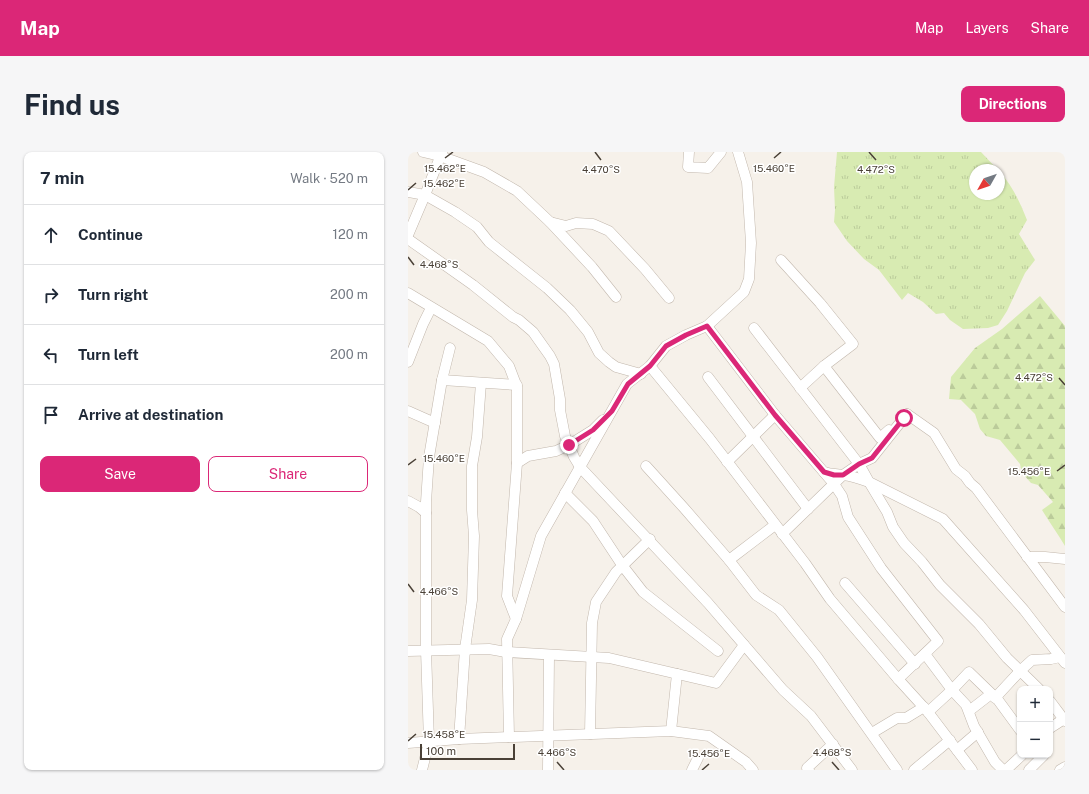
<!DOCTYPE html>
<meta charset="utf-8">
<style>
body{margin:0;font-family:"Public Sans",sans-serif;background:#f6f6f7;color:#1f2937}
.controls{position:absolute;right:12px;bottom:12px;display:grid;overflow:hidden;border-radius:8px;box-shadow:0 1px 3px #0004}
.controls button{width:36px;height:36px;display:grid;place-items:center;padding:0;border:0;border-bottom:1px solid #e0e1e3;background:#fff;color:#1f2937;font:20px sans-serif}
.compass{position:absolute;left:561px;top:12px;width:36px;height:36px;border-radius:50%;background:#fff;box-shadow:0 1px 3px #0004;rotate:230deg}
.scale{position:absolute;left:12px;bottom:10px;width:95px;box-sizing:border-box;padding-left:4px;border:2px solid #4a4137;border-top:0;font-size:11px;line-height:14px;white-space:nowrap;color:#4a4137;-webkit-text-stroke:3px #fff;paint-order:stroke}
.stop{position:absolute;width:12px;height:12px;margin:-9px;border:3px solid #db2777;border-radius:50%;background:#fff}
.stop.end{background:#db2777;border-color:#fff;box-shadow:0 1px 4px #0008}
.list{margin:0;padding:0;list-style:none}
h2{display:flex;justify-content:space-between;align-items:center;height:52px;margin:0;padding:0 16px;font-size:17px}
h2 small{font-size:13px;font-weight:400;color:#747a83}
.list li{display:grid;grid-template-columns:26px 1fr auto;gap:12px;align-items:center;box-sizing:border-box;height:60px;padding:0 16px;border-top:1px solid #e0e1e3}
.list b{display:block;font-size:15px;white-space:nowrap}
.list em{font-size:13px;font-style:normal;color:#747a83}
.actions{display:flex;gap:8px;padding:12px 16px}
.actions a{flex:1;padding:9px 0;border:1px solid #db2777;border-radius:8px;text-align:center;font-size:14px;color:#db2777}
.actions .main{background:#db2777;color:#fff}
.icon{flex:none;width:22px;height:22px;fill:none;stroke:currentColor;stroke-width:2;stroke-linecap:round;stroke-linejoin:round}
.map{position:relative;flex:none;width:657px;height:618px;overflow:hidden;border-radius:8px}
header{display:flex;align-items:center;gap:24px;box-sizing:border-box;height:56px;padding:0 20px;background:#db2777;color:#fff}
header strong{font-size:19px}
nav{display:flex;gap:22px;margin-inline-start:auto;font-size:14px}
.intro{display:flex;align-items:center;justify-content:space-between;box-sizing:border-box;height:96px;padding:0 24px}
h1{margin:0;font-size:28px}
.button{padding:10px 18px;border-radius:8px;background:#db2777;color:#fff;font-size:14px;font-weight:700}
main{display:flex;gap:24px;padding:0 24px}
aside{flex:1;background:#fff;border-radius:8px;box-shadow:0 1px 3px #0004}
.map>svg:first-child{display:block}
</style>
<header>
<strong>Map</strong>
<nav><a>Map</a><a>Layers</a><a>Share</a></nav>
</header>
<div class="intro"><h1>Find us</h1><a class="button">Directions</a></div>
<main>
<aside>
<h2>7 min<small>Walk · 520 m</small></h2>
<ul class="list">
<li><svg class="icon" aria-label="ahead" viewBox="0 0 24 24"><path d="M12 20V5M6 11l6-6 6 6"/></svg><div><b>Continue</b></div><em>120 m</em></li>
<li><svg class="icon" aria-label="right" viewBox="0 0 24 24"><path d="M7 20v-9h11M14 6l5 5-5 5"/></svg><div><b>Turn right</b></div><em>200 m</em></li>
<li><svg class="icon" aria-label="left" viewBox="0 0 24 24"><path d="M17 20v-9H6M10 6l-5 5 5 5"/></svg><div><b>Turn left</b></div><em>200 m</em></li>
<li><svg class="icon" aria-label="arrive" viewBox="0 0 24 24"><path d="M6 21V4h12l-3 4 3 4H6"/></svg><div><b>Arrive at destination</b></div></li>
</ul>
<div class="actions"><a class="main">Save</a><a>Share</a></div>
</aside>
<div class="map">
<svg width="657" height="618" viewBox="0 0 657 618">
<defs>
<pattern id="grass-tufts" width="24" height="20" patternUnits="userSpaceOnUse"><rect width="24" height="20" fill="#d8ebb2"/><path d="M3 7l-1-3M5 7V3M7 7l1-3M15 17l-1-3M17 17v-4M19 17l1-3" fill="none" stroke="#bbcb9a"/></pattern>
<pattern id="forest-firs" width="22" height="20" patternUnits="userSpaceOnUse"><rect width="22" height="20" fill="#d8ebb2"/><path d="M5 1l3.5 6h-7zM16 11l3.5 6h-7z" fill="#bbcb9a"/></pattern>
</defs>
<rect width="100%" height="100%" fill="#f6f1ea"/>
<path fill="url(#grass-tufts)" d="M 429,0 L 573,0 L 590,18 L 567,18 L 567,42 L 591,42 L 591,19 C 604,33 612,50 619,68 L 611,82 L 627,108 L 617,121 L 599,159 L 590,173 L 580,176 L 555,177 L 542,168 L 536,161 L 528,162 L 515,150 L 500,141 L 494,148 L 471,118 L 456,107 L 439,89 L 426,70 L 427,58 L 426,35 Z"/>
<path fill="url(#forest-firs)" d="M 632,144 L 657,174 L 657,394 C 650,382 642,371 634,358 L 645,350 L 630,333 L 623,331 L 614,321 L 612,312 L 592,288 L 578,284 L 572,277 L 567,262 L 553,248 L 541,247 L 543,225 L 567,196 L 594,177 Z"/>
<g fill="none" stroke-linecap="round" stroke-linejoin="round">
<g stroke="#c2b7ac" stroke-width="11">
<g id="minor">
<path d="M 15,0 L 32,4 L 76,20 L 109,39 L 142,70 L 184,115 L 208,145"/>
<path d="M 281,0 L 280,15 L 300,16 L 313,0"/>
<path d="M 0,40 L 17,43 L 47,60 L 69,75 L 81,90 L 139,136 L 162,158 L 180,180 L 191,201 L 201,210 L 208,215 L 233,222"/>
<path d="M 142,70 L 158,74 L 168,71 L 185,72 L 201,79 L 237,117 L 261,146"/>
<path d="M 0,83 L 17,43 L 34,0"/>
<path d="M 0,87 L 65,133 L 105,165 L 111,168 L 125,180 L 142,204 L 146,212 L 152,247 L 152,258 L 157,284 L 166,305 L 172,315 L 300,451 L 375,538 L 403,564 L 444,618"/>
<path d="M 373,108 L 412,151 L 445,192 L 416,214 L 392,236"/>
<path d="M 0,141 L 80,189 L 101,214 L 109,235 L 109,311 L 99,444 L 108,467"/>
<path d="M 299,174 L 367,263 L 426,332 L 434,344 L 440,365 L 473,416 L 530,489 L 490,527"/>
<path d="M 346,176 L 451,312 L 461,330 L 535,367 L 616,458 L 657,511"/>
<path d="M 0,210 L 15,172 L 23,156"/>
<path d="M 242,214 L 302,287 L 397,411 L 422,447 L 490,527 L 520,560 L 564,618"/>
<path d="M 416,214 L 472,286 L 481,278"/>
<path d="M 300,225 L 400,357"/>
<path d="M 34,228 L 109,233"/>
<path d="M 0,259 L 27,271"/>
<path d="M 499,262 L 526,281 L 548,317 L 557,324 L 562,331 L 568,336 L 657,455"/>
<path d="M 319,310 L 367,263"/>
<path d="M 109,311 L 120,304 L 148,299 L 161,293 L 185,278 L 195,268"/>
<path d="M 238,314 L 276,356 L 321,408 L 348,443 L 371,458 L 409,505 L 489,618"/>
<path d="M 416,320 C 423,322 428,322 435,323 C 444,324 453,327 461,330 L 479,360 L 485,375 L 496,391 L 514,410 L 532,433 L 571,472 L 599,506 L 631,537"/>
<path d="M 157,341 L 185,369 L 214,413 L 235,440 L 310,499"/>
<path d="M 0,349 L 11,355 L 18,361"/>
<path d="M 374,382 L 435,323 L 451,312 L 464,306 L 499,262"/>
<path d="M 619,405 L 637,405 L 657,407"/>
<path d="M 321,408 L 367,373"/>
<path d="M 437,431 L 507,512"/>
<path d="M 0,499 L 81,497 L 98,500 L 201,506 L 308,531 L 336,493"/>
<path d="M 517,502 L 544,538 L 558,553 L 566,574 L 587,610 L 595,618"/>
<path d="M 587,546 L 613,518 L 624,508 L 643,507 L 652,505"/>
<path d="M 642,549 L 657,569"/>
<path d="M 561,559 L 583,542"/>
<path d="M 520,560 L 544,538 L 561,520 L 590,548 L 612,578"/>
<path d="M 642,576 L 656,567"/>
<path d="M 263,579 L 269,522"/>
<path d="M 464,581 L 489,566 L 498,566 L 516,555"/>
<path d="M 182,582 L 184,471 L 188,450 L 208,420 L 242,387"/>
<path d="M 101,585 L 99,487 L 108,467 L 133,384 L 219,232 L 242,214 L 258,194 L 278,183 L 299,174 L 336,140 L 341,127 L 343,91 L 339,30 L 330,0"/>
<path d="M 51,587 L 57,497 L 64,448 L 66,384 L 64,358 L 64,314 L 69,285 L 73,231"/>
<path d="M 0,591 L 51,587 L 263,579 L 301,584 L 338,610 L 345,618"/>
<path d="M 549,598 L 570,580"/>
<path d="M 14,618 L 21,590 L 18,498 L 18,350 L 21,305 L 34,228 L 42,196"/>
<path d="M 140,618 L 141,503"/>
<path d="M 284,618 L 290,606"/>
<path d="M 401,618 L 399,616 L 425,592"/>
<path d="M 506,618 L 542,588"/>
<path d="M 598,618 L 614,603"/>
<path d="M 621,618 L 636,603"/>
<path d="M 652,618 L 657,615"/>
</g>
</g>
<use href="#minor" stroke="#fff" stroke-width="10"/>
</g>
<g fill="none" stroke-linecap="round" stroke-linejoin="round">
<path stroke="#db2777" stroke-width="5" d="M 161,293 L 185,278 L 204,259 L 220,232 L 242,214 L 258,194 L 278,183 L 299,174 L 367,263 L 416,320 L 426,323 L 435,323 L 451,312 L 464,306 L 499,262 L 496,266"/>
</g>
<path fill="none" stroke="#4a4137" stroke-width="1.5" d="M 187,0 L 193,8M 461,0 L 468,8M 37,6 L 45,0M 366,6 L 373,0M 0,38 L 8,31M 0,105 L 6,113M 651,226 L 657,233M 0,313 L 8,307M 649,319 L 657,313M 0,432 L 6,440M 0,589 L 8,582M 149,610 L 156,618M 424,610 L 431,618M 294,618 L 301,612"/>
<g font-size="10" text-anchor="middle" fill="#4a4137" stroke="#fff" stroke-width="3" stroke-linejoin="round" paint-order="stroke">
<text x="37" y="20">15.462°E</text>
<text x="366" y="20">15.460°E</text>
<text x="193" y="21">4.470°S</text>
<text x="468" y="21">4.472°S</text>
<text x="36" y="35">15.462°E</text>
<text x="31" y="116">4.468°S</text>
<text x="626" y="229">4.472°S</text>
<text x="36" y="310">15.460°E</text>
<text x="621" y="323">15.456°E</text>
<text x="31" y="443">4.466°S</text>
<text x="36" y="586">15.458°E</text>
<text x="149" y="604">4.466°S</text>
<text x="424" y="604">4.468°S</text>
<text x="301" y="605">15.456°E</text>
</g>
</svg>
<div class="controls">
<button>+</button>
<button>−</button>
</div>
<svg class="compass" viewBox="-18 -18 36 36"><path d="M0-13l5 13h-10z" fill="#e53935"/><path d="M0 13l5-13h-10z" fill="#747a83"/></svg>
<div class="scale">100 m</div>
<div class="stop" style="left:496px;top:266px"></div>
<div class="stop end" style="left:161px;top:293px"></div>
</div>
</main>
